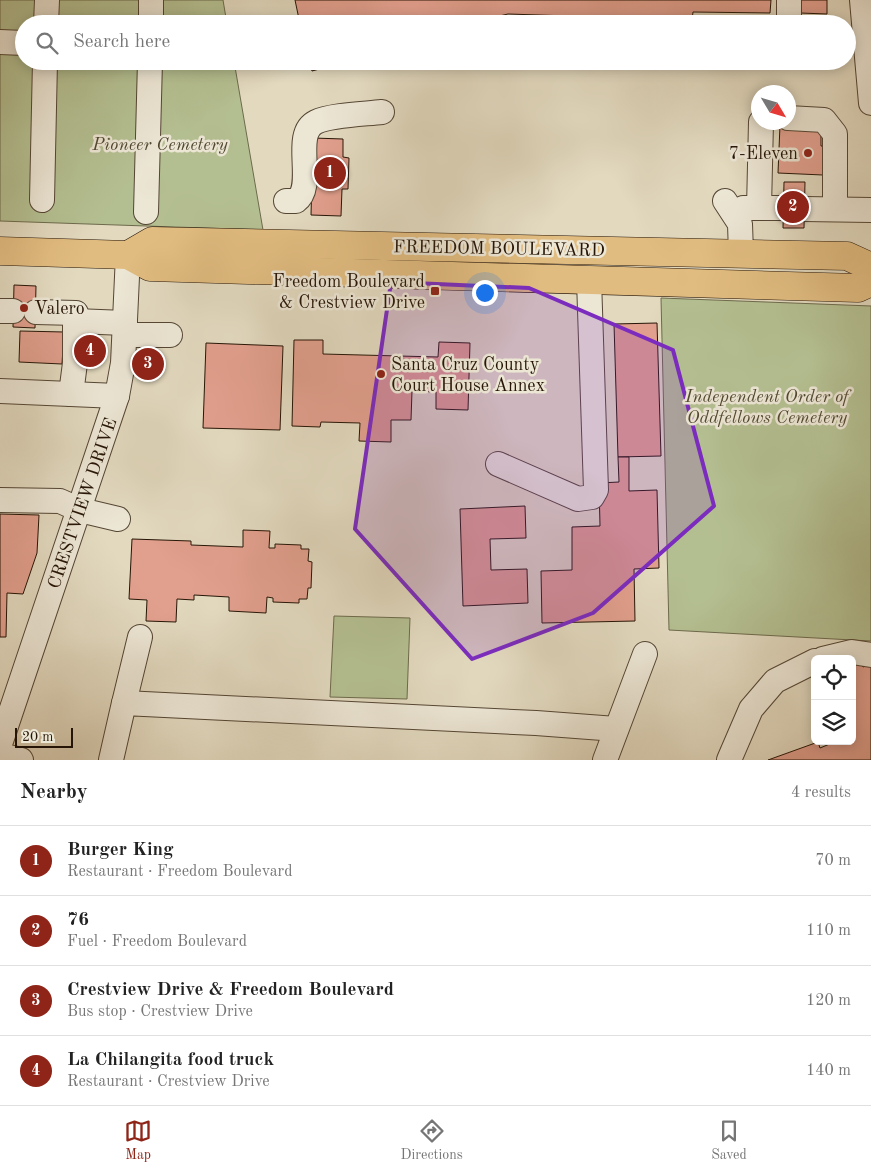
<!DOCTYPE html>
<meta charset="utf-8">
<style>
body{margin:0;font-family:"Old Standard TT",serif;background:#f2f2f2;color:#222}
.controls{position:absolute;right:15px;bottom:15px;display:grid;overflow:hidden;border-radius:8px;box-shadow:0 2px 12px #0003}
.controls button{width:45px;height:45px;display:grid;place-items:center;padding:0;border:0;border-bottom:1px solid #e0e0e0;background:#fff;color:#222;font:25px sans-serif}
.compass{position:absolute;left:751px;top:85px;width:45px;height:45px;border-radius:50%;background:#fff;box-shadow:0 2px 12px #0003;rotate:128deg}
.scale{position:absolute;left:15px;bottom:12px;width:58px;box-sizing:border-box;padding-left:5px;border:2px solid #261506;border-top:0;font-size:14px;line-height:18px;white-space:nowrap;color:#261506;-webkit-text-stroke:4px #ece6d5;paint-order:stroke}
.you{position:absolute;left:484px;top:292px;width:18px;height:18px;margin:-12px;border:4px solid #fff;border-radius:50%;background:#1a73e8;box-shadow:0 0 0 8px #1a73e833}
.badge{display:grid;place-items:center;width:32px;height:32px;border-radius:50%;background:#8f2418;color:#fff;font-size:16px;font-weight:700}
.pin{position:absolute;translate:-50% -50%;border:2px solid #fff;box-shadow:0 1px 5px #0006}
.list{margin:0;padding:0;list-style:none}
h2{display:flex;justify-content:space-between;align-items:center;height:65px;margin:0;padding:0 20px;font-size:21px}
h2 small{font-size:16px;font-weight:400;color:#767676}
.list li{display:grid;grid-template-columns:32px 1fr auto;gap:15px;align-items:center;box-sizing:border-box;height:70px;padding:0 20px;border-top:1px solid #e0e0e0}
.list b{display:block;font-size:19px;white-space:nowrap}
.list p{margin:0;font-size:16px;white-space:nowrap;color:#767676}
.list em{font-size:16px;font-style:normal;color:#767676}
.icon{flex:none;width:28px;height:28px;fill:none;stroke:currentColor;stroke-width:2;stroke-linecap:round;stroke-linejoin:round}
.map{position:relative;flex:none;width:871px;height:760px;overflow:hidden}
.search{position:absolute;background:#fff;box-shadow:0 2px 12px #0003;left:15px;right:15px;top:15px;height:55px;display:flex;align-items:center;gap:12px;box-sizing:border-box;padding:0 18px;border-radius:28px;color:#767676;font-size:19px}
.sheet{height:345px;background:#fff}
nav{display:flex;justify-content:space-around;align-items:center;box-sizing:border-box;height:70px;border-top:1px solid #e0e0e0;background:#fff;font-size:14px;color:#767676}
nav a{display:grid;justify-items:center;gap:2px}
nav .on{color:#8f2418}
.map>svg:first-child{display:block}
</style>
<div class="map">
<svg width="871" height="760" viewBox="0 0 871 760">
<rect width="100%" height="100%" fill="#e2d9bf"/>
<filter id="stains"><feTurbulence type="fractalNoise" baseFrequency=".004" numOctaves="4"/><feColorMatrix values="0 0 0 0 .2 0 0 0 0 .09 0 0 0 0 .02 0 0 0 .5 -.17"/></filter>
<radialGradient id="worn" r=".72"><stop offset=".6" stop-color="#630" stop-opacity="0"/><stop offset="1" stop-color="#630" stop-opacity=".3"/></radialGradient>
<g fill="#b4bf91" stroke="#6d6a4c">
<path d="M 0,0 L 223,0 L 227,24 L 24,24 L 24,61 L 234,61 L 263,230 L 0,221 Z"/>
<path d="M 661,298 L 871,306 L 871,641 L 669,630 Z"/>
<path d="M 334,616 L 410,618 L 407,699 L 330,697 Z"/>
</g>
<g fill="#e19f8d" stroke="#261506">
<path d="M 295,0 L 771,0 L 770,13 L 693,12 L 692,20 L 508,14 L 466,24 L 300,24 Z"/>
<path d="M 800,0 L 827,0 L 827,14 L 800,13 Z"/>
<path d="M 309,61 L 349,61 L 312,71 Z"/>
<path d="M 780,125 L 821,126 L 821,146 L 824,146 L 823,175 L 778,173 Z"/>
<path d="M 313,138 L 343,139 L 343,157 L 349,158 L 348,189 L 342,189 L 341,216 L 311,215 Z"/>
<path d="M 784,182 L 805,182 L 804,228 L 783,228 Z"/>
<path d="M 14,285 L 36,286 L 35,328 L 13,327 Z"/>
<path d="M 657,323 L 661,456 L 618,457 L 614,324 Z"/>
<path d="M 20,331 L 64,332 L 62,364 L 19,362 Z"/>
<path d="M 294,340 L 323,340 L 323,354 L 438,357 L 439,342 L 470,343 L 468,410 L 436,409 L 436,392 L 412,391 L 411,420 L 391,420 L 391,442 L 359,441 L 360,423 L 321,422 L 320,427 L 292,426 Z"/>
<path d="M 206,343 L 283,346 L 280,430 L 203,428 Z"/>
<path d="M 618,457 L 629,457 L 629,491 L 657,490 L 659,568 L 634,569 L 635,621 L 542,623 L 541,571 L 572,570 L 572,527 L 600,526 L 599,483 L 619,482 Z"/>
<path d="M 525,506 L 526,538 L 490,539 L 491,570 L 527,569 L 528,603 L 463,606 L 460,509 Z"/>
<path d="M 0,514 L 39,515 L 37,553 L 23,594 L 7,593 L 6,637 L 0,637 Z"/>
<path d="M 243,530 L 270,531 L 269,548 L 275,548 L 275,544 L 301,545 L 301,549 L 309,549 L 308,561 L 312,562 L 311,588 L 308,588 L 307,599 L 299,599 L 299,603 L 273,602 L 273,598 L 267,597 L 266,613 L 229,611 L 229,597 L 194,595 L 194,600 L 177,599 L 176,622 L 146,621 L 147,600 L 129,599 L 132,539 L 191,541 L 191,545 L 243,547 Z"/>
<path d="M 860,659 L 863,667 L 871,664 L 871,760 L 768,760 L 818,742 L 820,748 L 837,741 L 852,741 L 852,661 Z"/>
</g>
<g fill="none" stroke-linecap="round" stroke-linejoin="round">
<g stroke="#554634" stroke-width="26">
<g id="minor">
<path d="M 789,0 L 789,24"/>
<path d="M 862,0 L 871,103"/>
<path d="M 46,24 L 47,0"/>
<path d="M 151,24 L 151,0"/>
<path d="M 0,42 L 24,43"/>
<path d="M 788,118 L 824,120 L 835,134 L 835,209"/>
<path d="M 42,200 L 45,61"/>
<path d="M 286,201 L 296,201 C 317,186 291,134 316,122 C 330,115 365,114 382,112"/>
<path d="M 725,201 L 740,224 L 741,253"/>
<path d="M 743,208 L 784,208"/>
<path d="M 759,208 L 761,122"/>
<path d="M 804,209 L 871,210"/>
<path d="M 146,212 L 150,61"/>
<path d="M 0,311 L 13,311"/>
<path d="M 36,312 L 76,313 L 75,321"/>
<path d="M 125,335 L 170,335"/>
<path d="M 0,391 L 117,396"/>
<path d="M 71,394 L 75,363 L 75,321 L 125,323"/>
<path d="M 498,464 L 578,499 L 592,497 L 596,490 L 589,280"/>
<path d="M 0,500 L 60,501 L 80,510 L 118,519"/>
<path d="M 823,659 L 852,652 L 871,655"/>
<path d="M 124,703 L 140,637"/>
<path d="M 0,744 L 117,396 L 123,363 L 128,255"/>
<path d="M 0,755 L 21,760"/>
<path d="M 111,760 L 124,703 L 536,723 L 616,729"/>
<path d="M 605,760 L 645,654"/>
<path d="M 729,760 L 751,709 L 775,681 L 815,661"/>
</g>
</g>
<g stroke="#261506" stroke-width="29">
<g id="major">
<path d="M 0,251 L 128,255 L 150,267 L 858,288 L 871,282"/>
<path d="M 128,255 L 152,241 L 847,256 L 871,267"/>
</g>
</g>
<use href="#minor" stroke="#ece6d5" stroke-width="24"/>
<use href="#major" stroke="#e1bc80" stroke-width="28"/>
</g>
<path fill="#7b2cbf" fill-opacity="0.2" stroke="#7b2cbf" stroke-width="4" stroke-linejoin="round" d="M 391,282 L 529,288 L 673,350 L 714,506 L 593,613 L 472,659 L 355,529 Z"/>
<g fill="#8f2418" stroke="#ece6d5" stroke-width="2">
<circle cx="808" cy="153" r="5"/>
<rect x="430" y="286" width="10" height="10" rx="2.5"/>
<circle cx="24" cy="308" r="5"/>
<circle cx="381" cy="374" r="5"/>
</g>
<g text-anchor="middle" stroke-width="5" stroke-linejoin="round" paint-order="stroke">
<g font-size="18" font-style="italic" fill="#514830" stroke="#ece6d5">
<text x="160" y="150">Pioneer Cemetery</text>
<text x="767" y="402">Independent Order of<tspan x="767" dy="21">Oddfellows Cemetery</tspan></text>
</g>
<g font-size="18" fill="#261506" stroke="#ece6d5" text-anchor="end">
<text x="798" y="159">7-Eleven</text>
<text x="425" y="287">Freedom Boulevard<tspan x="425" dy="21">&amp; Crestview Drive</tspan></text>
<text x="34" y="314" text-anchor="start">Valero</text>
<text x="391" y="370" text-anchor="start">Santa Cruz County<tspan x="391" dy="21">Court House Annex</tspan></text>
</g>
<g font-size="18" fill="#261506" stroke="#ece6d5">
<text transform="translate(499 248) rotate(1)" y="6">FREEDOM BOULEVARD</text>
<text transform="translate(82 503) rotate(-71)" y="6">CRESTVIEW DRIVE</text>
</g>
</g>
<rect width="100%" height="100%" filter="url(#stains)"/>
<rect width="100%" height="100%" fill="url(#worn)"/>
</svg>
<div class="controls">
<button><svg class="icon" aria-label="locate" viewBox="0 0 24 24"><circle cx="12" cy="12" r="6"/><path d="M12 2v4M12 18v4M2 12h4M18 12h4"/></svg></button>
<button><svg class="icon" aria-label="layers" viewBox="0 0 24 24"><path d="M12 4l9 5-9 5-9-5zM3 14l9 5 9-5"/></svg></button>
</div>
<svg class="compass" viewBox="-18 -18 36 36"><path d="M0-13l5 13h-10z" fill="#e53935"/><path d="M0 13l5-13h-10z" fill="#767676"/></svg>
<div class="scale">20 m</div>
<div class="you"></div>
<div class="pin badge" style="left:330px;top:173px">1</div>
<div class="pin badge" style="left:793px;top:207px">2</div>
<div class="pin badge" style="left:148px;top:364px">3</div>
<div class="pin badge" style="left:90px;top:351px">4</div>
<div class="search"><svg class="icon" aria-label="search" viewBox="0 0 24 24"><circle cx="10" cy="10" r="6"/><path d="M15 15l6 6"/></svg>Search here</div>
</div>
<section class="sheet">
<h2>Nearby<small>4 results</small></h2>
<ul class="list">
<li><span class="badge">1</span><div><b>Burger King</b><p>Restaurant · Freedom Boulevard</p></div><em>70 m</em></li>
<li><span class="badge">2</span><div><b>76</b><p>Fuel · Freedom Boulevard</p></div><em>110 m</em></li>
<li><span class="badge">3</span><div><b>Crestview Drive &amp; Freedom Boulevard</b><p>Bus stop · Crestview Drive</p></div><em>120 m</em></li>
<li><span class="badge">4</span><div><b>La Chilangita food truck</b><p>Restaurant · Crestview Drive</p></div><em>140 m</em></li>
</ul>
</section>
<nav>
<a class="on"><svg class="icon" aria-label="map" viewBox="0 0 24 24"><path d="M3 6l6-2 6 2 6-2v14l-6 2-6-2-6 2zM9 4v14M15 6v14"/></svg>Map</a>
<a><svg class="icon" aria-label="directions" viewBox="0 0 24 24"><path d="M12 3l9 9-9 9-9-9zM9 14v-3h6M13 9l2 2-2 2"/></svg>Directions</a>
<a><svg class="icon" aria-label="saved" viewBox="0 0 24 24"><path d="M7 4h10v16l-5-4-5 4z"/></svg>Saved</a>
</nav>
